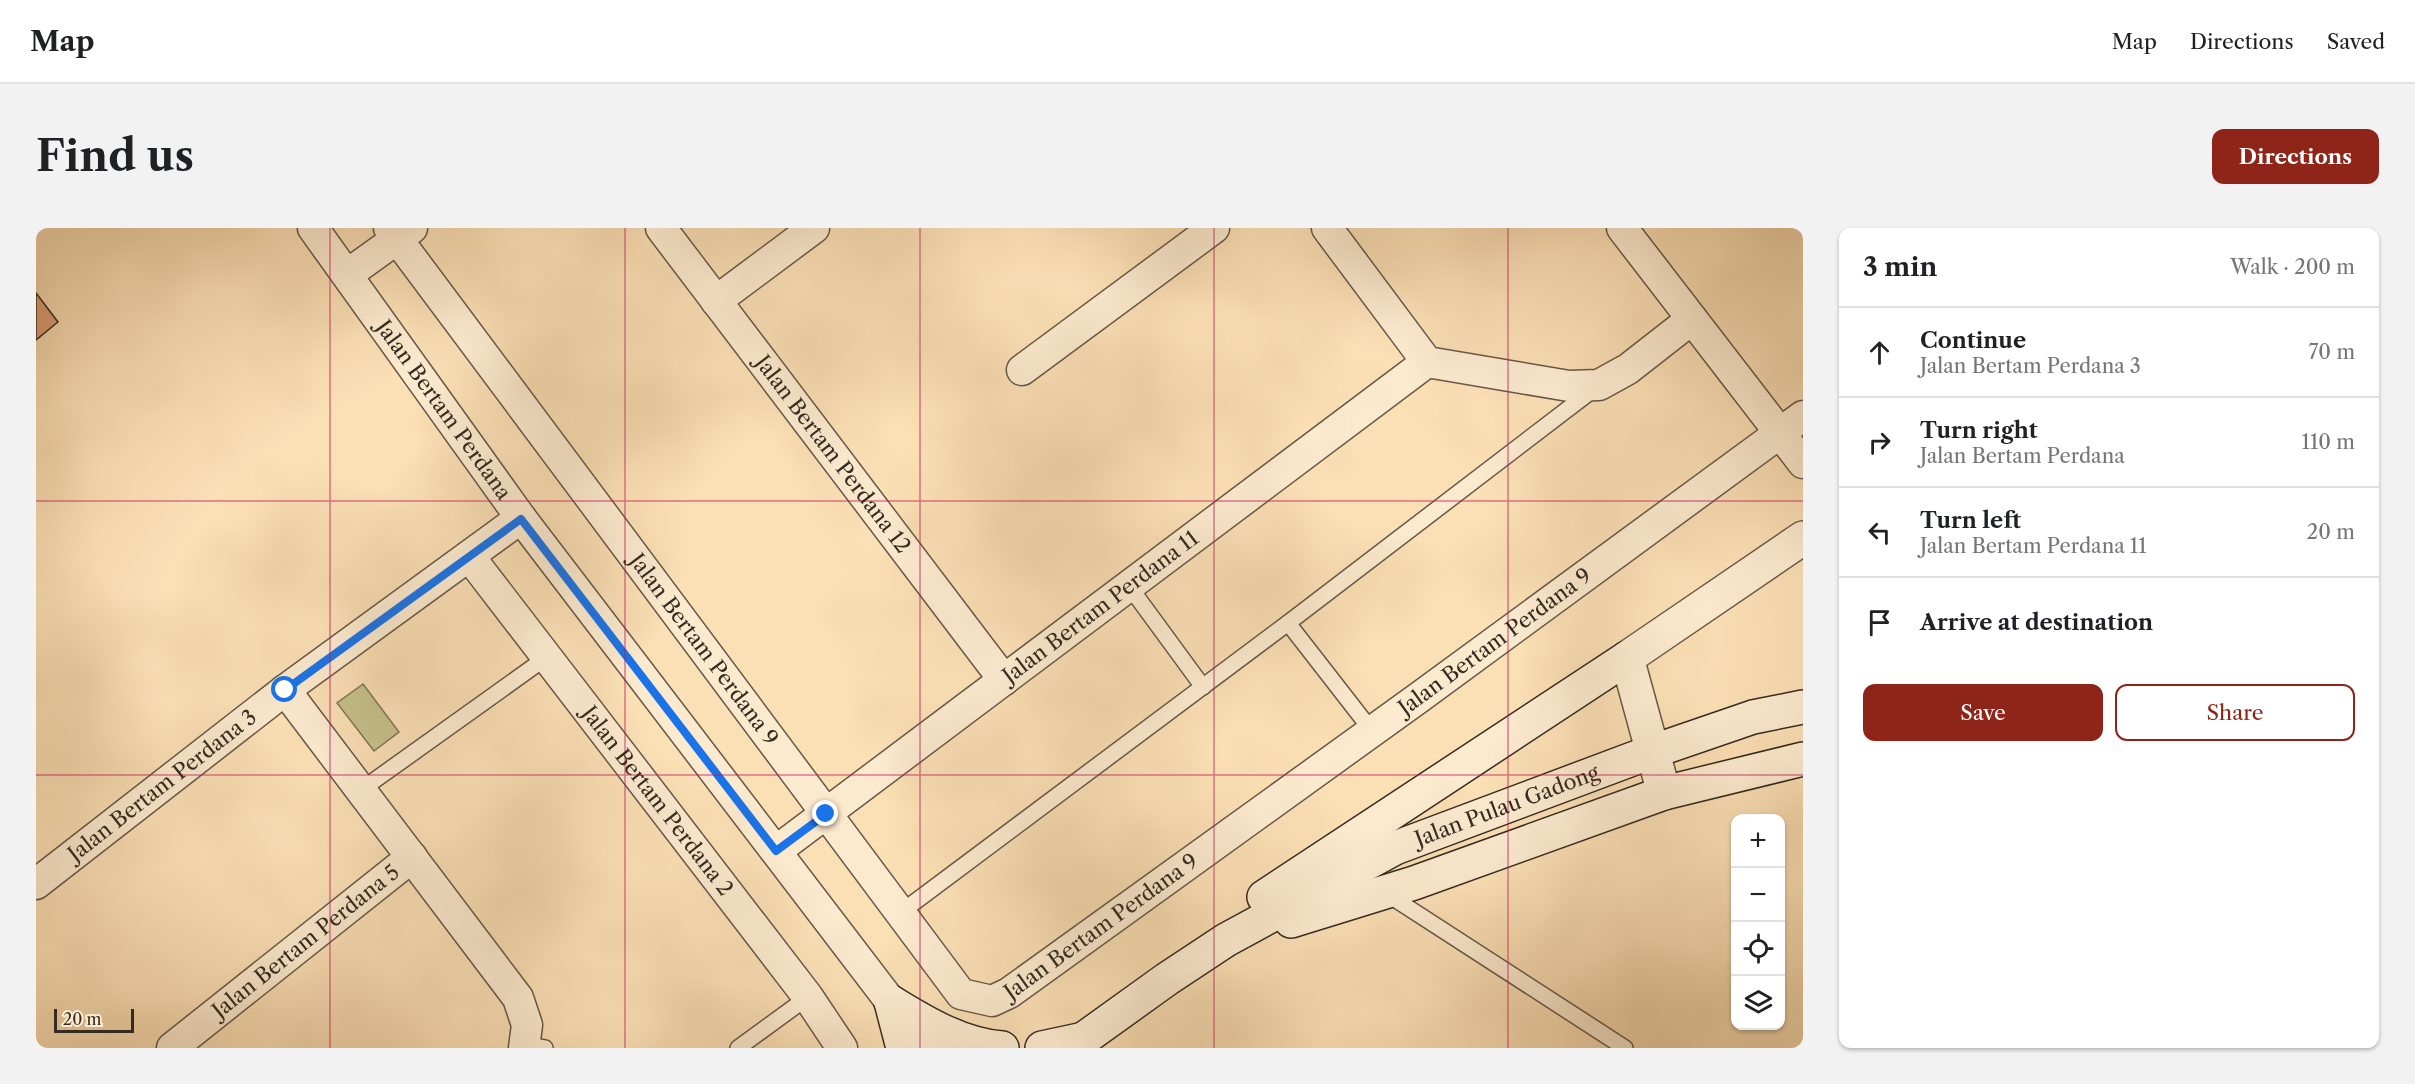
<!DOCTYPE html>
<meta charset="utf-8">
<style>
body{margin:0;font-family:"Libre Caslon Text",serif;background:#f2f2f2;color:#202124}
.controls{position:absolute;right:18px;bottom:18px;display:grid;overflow:hidden;border-radius:12px;box-shadow:0 2px 4px #0004}
.controls button{width:54px;height:54px;display:grid;place-items:center;padding:0;border:0;border-bottom:2px solid #e0e0e0;background:#fff;color:#202124;font:30px sans-serif}
.scale{position:absolute;left:18px;bottom:15px;width:80px;box-sizing:border-box;padding-left:6px;border:3px solid #342b21;border-top:0;font-size:16px;line-height:21px;white-space:nowrap;color:#342b21;-webkit-text-stroke:4px #fceacf;paint-order:stroke}
.stop{position:absolute;width:18px;height:18px;margin:-14px;border:4px solid #1a73e8;border-radius:50%;background:#fff}
.stop.end{background:#1a73e8;border-color:#fff;box-shadow:0 2px 6px #0008}
.list{margin:0;padding:0;list-style:none}
h2{display:flex;justify-content:space-between;align-items:center;height:78px;margin:0;padding:0 24px;font-size:26px}
h2 small{font-size:20px;font-weight:400;color:#757577}
.list li{display:grid;grid-template-columns:39px 1fr auto;gap:18px;align-items:center;box-sizing:border-box;height:90px;padding:0 24px;border-top:2px solid #e0e0e0}
.list b{display:block;font-size:22px;white-space:nowrap}
.list p{margin:0;font-size:20px;white-space:nowrap;color:#757577}
.list em{font-size:20px;font-style:normal;color:#757577}
.actions{display:flex;gap:12px;padding:18px 24px}
.actions a{flex:1;padding:14px 0;border:2px solid #8f2418;border-radius:12px;text-align:center;font-size:21px;color:#8f2418}
.actions .main{background:#8f2418;color:#fff}
.icon{flex:none;width:33px;height:33px;fill:none;stroke:currentColor;stroke-width:2;stroke-linecap:round;stroke-linejoin:round}
.map{position:relative;flex:none;width:1767px;height:820px;overflow:hidden;border-radius:12px}
header{display:flex;align-items:center;gap:36px;box-sizing:border-box;height:84px;padding:0 30px;background:#fff;border-bottom:2px solid #e0e0e0}
header strong{font-size:28px}
nav{display:flex;gap:33px;margin-inline-start:auto;font-size:21px}
.intro{display:flex;align-items:center;justify-content:space-between;box-sizing:border-box;height:144px;padding:0 36px}
h1{margin:0;font-size:42px}
.button{padding:15px 27px;border-radius:12px;background:#8f2418;color:#fff;font-size:21px;font-weight:700}
main{display:flex;gap:36px;padding:0 36px}
aside{flex:1;background:#fff;border-radius:12px;box-shadow:0 2px 4px #0004}
.map>svg:first-child{display:block}
</style>
<header>
<strong>Map</strong>
<nav><a>Map</a><a>Directions</a><a>Saved</a></nav>
</header>
<div class="intro"><h1>Find us</h1><a class="button">Directions</a></div>
<main>
<div class="map">
<svg width="1767" height="820" viewBox="0 0 1767 820">
<rect width="100%" height="100%" fill="#fbdfb5"/>
<filter id="stains"><feTurbulence type="fractalNoise" baseFrequency=".00333" numOctaves="4"/><feColorMatrix values="0 0 0 0 .2 0 0 0 0 .09 0 0 0 0 .02 0 0 0 .5 -.17"/></filter>
<radialGradient id="worn" r=".72"><stop offset=".6" stop-color="#630" stop-opacity="0"/><stop offset="1" stop-color="#630" stop-opacity=".3"/></radialGradient>
<path fill="#c5c08a" stroke="#7c7656" stroke-width="1.5" d="M 327,456 L 363,504 L 338,523 L 301,475 Z"/>
<path fill="#db9e74" stroke="#342b21" stroke-width="1.5" d="M 0,65 L 22,94 L 0,112 Z"/>
<g fill="none" stroke-linecap="round" stroke-linejoin="round">
<g stroke="#665846" stroke-width="18">
<g id="service">
<path d="M 1093,358 L 1167,459"/>
<path d="M 1252,395 L 1336,503"/>
<path d="M 325,562 L 511,429"/>
<path d="M 1351,666 L 1589,820"/>
<path d="M 864,685 L 1252,395 L 1558,161"/>
<path d="M 490,817 L 509,820"/>
<path d="M 702,820 L 772,769"/>
</g>
</g>
<g stroke="#665846" stroke-width="33">
<g id="minor">
<path id="s1" d="M 277,0 L 485,290 L 890,820"/>
<path id="s2" d="M 353,0 L 925,766 L 956,773 L 973,765 L 1381,471 L 1767,188"/>
<path id="s3" d="M 625,0 L 968,452"/>
<path d="M 1291,0 L 1391,134 L 1533,158 L 1563,157 L 1592,141 L 1656,91"/>
<path d="M 1586,0 L 1767,235"/>
<path d="M 312,46 L 376,0"/>
<path d="M 680,73 L 778,0"/>
<path d="M 986,142 L 1178,0"/>
<path id="s4" d="M 433,328 L 772,769 L 806,820"/>
<path d="M 249,462 L 482,770 L 491,797 L 488,820"/>
<path id="s5" d="M 740,623 L 1391,134"/>
<path id="s6" d="M 0,656 L 249,462 L 485,290"/>
<path id="s7" d="M 136,820 L 376,629"/>
</g>
</g>
<g stroke="#665846" stroke-width="36">
<path id="tertiary" d="M 1628,565 L 1591,430 L 1767,310"/>
</g>
<g stroke="#342b21" stroke-width="36">
<g id="secondary">
<path d="M 1228,669 L 1591,430"/>
<path d="M 1255,693 L 1378,655 L 1628,565 L 1767,531"/>
<path d="M 855,774 C 889,795 926,817 966,820"/>
<path d="M 855,774 L 867,820"/>
<path d="M 1006,820 L 1048,811"/>
<path id="s8" d="M 1035,820 L 1131,751 L 1190,712 L 1359,620 L 1615,524 L 1717,489 L 1767,479"/>
</g>
</g>
<use href="#service" stroke="#fceacf" stroke-width="15"/>
<use href="#minor" stroke="#fceacf" stroke-width="30"/>
<use href="#tertiary" stroke="#fceacf" stroke-width="33"/>
<use href="#secondary" stroke="#fceacf" stroke-width="33"/>
</g>
<g fill="none" stroke-linecap="round" stroke-linejoin="round">
<path stroke="#1a73e8" stroke-width="8" d="M 249,462 L 485,291 L 740,623 L 790,586"/>
</g>
<path fill="none" stroke="#c2185b" stroke-width="1.5" stroke-opacity="0.55" d="M 294,0 L 294,820M 589,0 L 589,820M 884,0 L 884,820M 1178,0 L 1178,820M 1472,0 L 1472,820M 0,273 L 1767,273M 0,547 L 1767,547"/>
<g text-anchor="middle" stroke-width="4.5" stroke-linejoin="round" paint-order="stroke">
<g font-size="21" fill="#342b21" stroke="#fceacf">
<text dy="7" stroke="none"><textPath href="#s1" startOffset="224">Jalan Bertam Perdana</textPath></text>
<text dy="7" stroke="none"><textPath href="#s3" startOffset="284">Jalan Bertam Perdana 12</textPath></text>
<text dy="7" stroke="none"><textPath href="#s5" startOffset="406">Jalan Bertam Perdana 11</textPath></text>
<text dy="7" stroke="none"><textPath href="#s2" startOffset="1606">Jalan Bertam Perdana 9</textPath></text>
<text dy="7" stroke="none"><textPath href="#s2" startOffset="526">Jalan Bertam Perdana 9</textPath></text>
<text dy="7" stroke="none"><textPath href="#s6" startOffset="160">Jalan Bertam Perdana 3</textPath></text>
<text dy="7" stroke="none"><textPath href="#s4" startOffset="309">Jalan Bertam Perdana 2</textPath></text>
<text dy="7" stroke="none"><textPath href="#s8" startOffset="501">Jalan Pulau Gadong</textPath></text>
<text dy="7" stroke="none"><textPath href="#s2" startOffset="1120">Jalan Bertam Perdana 9</textPath></text>
<text dy="7" stroke="none"><textPath href="#s7" startOffset="171">Jalan Bertam Perdana 5</textPath></text>
</g>
</g>
<rect width="100%" height="100%" filter="url(#stains)"/>
<rect width="100%" height="100%" fill="url(#worn)"/>
</svg>
<div class="controls">
<button>+</button>
<button>−</button>
<button><svg class="icon" aria-label="locate" viewBox="0 0 24 24"><circle cx="12" cy="12" r="6"/><path d="M12 2v4M12 18v4M2 12h4M18 12h4"/></svg></button>
<button><svg class="icon" aria-label="layers" viewBox="0 0 24 24"><path d="M12 4l9 5-9 5-9-5zM3 14l9 5 9-5"/></svg></button>
</div>
<div class="scale">20 m</div>
<div class="stop" style="left:249px;top:462px"></div>
<div class="stop end" style="left:790px;top:586px"></div>
</div>
<aside>
<h2>3 min<small>Walk · 200 m</small></h2>
<ul class="list">
<li><svg class="icon" aria-label="ahead" viewBox="0 0 24 24"><path d="M12 20V5M6 11l6-6 6 6"/></svg><div><b>Continue</b><p>Jalan Bertam Perdana 3</p></div><em>70 m</em></li>
<li><svg class="icon" aria-label="right" viewBox="0 0 24 24"><path d="M7 20v-9h11M14 6l5 5-5 5"/></svg><div><b>Turn right</b><p>Jalan Bertam Perdana</p></div><em>110 m</em></li>
<li><svg class="icon" aria-label="left" viewBox="0 0 24 24"><path d="M17 20v-9H6M10 6l-5 5 5 5"/></svg><div><b>Turn left</b><p>Jalan Bertam Perdana 11</p></div><em>20 m</em></li>
<li><svg class="icon" aria-label="arrive" viewBox="0 0 24 24"><path d="M6 21V4h12l-3 4 3 4H6"/></svg><div><b>Arrive at destination</b></div></li>
</ul>
<div class="actions"><a class="main">Save</a><a>Share</a></div>
</aside>
</main>
